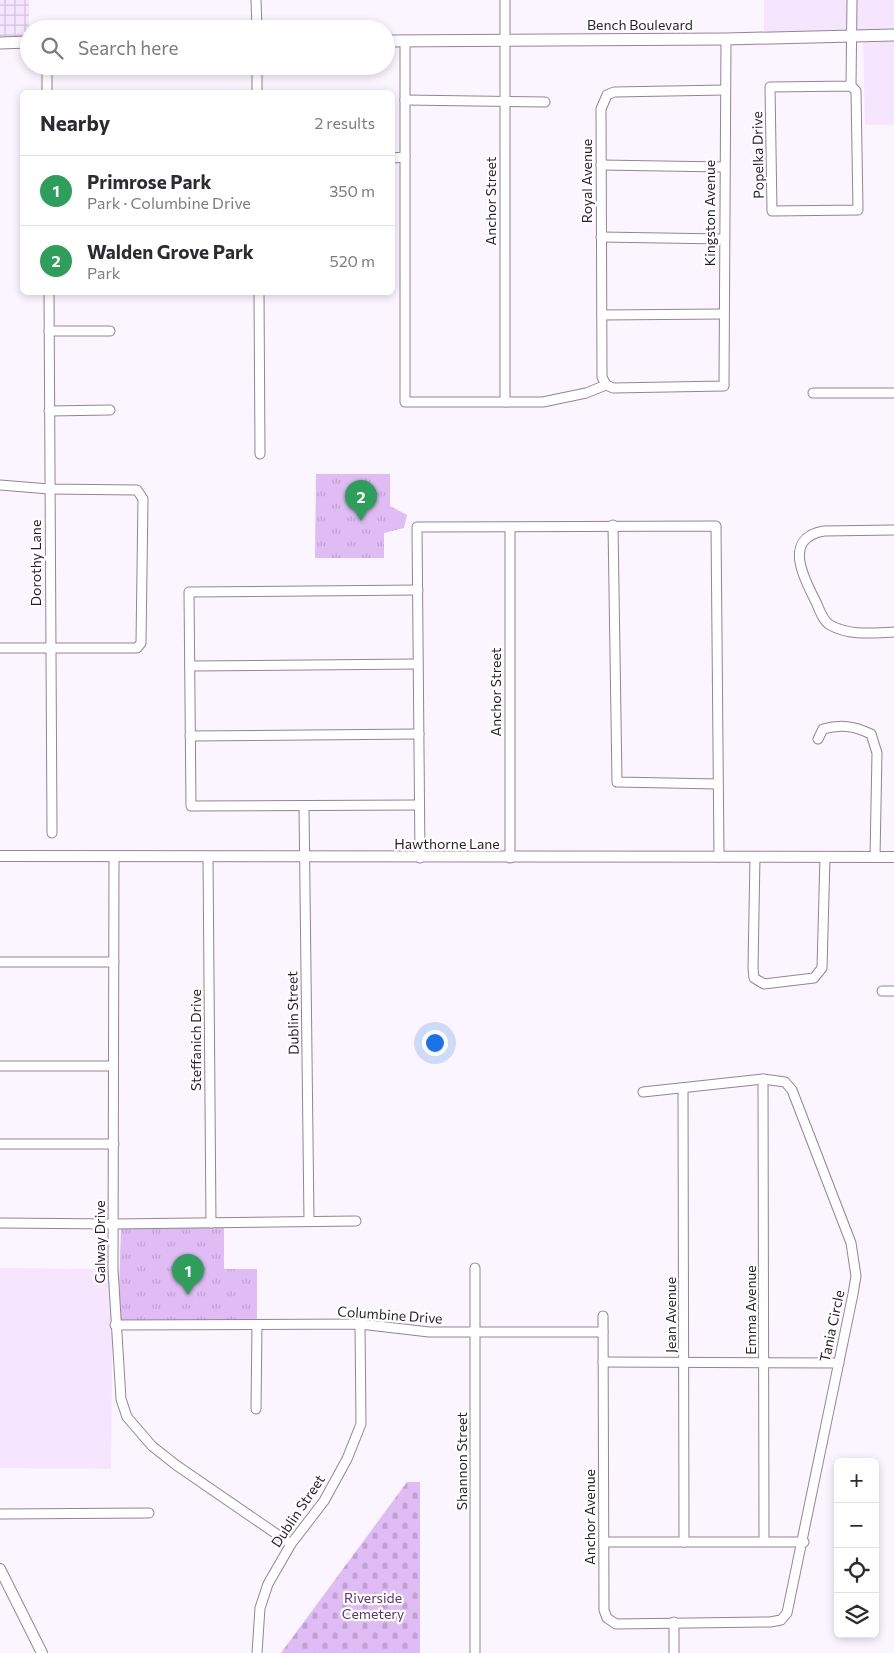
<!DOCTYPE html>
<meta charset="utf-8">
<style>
body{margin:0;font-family:Commissioner,sans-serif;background:#f7f7f7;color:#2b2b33}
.controls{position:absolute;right:15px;bottom:15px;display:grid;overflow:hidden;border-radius:8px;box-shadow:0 2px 8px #0003}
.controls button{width:45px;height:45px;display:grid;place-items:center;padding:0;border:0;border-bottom:1px solid #e1e1e2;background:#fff;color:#2b2b33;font:25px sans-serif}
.you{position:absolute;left:434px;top:1042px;width:18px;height:18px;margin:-12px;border:4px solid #fff;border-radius:50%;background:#1a73e8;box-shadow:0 0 0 8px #1a73e833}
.badge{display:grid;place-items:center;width:32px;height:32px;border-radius:50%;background:#1a73e8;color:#fff;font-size:16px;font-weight:700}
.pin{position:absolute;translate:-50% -41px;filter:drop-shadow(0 1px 2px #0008)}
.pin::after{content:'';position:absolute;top:26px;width:18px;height:15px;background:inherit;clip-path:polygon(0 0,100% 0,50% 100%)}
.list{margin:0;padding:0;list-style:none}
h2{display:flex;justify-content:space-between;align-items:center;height:65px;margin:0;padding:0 20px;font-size:21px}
h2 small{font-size:16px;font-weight:400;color:#7c7c81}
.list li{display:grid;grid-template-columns:32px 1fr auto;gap:15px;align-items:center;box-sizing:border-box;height:70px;padding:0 20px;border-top:1px solid #e1e1e2}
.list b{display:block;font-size:19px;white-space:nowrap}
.list p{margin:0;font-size:16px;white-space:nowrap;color:#7c7c81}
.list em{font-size:16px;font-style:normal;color:#7c7c81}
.icon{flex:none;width:28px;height:28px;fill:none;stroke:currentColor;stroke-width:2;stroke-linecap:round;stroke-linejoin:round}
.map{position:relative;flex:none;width:894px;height:1653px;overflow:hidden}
.search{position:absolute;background:#fff;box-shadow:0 2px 8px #0003;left:20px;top:20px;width:375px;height:55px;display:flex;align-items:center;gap:12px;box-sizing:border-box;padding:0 18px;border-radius:28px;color:#7c7c81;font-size:19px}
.panel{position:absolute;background:#fff;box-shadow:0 2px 8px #0003;left:20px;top:90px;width:375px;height:205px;border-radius:8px}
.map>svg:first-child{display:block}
</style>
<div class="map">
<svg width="894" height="1653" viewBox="0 0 894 1653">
<defs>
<pattern id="industrial-grid" width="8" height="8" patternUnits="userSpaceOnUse" patternTransform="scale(1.25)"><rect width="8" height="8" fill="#f5e5fe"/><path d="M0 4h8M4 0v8" fill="none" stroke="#d2c4da"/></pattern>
<pattern id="grass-tufts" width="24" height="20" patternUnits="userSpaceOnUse" patternTransform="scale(1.25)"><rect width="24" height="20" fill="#e0bcf4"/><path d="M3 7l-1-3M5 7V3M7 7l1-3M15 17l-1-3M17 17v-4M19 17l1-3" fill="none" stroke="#c0a1d1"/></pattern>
<pattern id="cemetery-stones" width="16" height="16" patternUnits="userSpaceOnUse" patternTransform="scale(1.25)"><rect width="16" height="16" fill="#e0bcf4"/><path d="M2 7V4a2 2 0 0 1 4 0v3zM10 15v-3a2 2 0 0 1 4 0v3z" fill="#c0a1d1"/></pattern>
</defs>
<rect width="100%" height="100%" fill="#fbf5ff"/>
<g fill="#f5e5fe">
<path d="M 764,0 L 894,0 L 894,125 L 865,125 L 863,35 L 764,38 Z"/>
<path d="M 0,1268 L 113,1269 L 111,1469 L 0,1468 Z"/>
</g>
<path fill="url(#industrial-grid)" d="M 0,0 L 29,0 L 29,42 L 0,43 Z"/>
<g fill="url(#grass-tufts)">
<path d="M 316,474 L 390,474 L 390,506 L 407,515 L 404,528 L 384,533 L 384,558 L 315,558 Z"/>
<path d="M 121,1227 L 224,1227 L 224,1269 L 257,1269 L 257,1320 L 118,1322 Z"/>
</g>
<path fill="url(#cemetery-stones)" d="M 407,1482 L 420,1482 L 420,1653 L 281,1653 Z"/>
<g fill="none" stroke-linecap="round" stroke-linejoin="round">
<g stroke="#92849a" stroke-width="11">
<g id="minor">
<path d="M 256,0 L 257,29"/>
<path d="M 405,41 L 405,402 L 543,402 L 586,393 L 606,385 L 613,388 L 724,386 L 726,39"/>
<path d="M 47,66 L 47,92"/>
<path d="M 257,66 L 257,92"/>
<path d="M 851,86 L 770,87 L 772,211 L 858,210 L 856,91 L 851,86 L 852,0"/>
<path d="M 405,100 L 545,102"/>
<path d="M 392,158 L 405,157"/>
<path d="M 601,165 L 724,167"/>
<path d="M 601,237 L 723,239"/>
<path d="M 49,292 L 52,833"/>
<path d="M 259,292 L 260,454"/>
<path d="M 602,315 L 723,314"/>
<path d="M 49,331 L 110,331"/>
<path d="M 606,385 L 602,377 L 601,109 L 607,95 L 614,92 L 725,90"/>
<path d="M 813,393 L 894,393"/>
<path d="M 505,402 L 505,0"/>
<path d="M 49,411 L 110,410"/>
<path d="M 0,485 L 49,489 L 137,490 L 143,499 L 141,643 L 137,648 L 0,648"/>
<path d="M 613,525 L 617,782 L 717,784"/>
<path d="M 510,527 L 510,858"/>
<path d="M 894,530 L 824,531 C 782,538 804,579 816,602 C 819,609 823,621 830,625 C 850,636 872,633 894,632"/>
<path d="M 418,590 L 189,592 L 191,806 L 419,805"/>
<path d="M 190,666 L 418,664"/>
<path d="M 190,736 L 419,734"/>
<path d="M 818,739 L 823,729 C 841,724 854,726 871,734 L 877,753 L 875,857"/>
<path d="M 304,806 L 309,1221"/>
<path d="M 114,857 L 113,1269 L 121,1399 L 127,1417 L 152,1446 L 176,1465 L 291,1544"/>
<path d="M 208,857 L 211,1223"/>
<path d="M 755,857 L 753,968 L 754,978 L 764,984 L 814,978 L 822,968 L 825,857"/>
<path d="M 420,858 L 417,527 L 716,526 L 719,857"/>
<path d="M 0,962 L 114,962"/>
<path d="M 882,991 L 894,991"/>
<path d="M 0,1066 L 113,1066"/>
<path d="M 763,1079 L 764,1541"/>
<path d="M 683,1088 L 684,1542"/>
<path d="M 0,1144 L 114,1144"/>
<path d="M 0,1223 L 114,1224 L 356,1221"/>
<path d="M 475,1268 L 475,1653"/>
<path d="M 603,1316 L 604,1610 L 607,1618 L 616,1624 L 770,1622 L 781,1620 L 787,1613 L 853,1294 L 856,1276 L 851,1243 L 792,1090 L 785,1082 L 763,1079 L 643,1092"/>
<path d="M 115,1325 L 360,1324 L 429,1332 L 603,1332"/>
<path d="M 603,1362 L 839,1363"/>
<path d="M 256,1409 L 257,1325"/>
<path d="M 0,1514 L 149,1513"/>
<path d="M 604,1542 L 804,1542"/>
<path d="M 674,1622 L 674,1653"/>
<path d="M 257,1653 L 260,1608 L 268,1584 L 291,1544 L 324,1501 L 347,1459 L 361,1424 L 360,1324"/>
</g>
</g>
<g stroke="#92849a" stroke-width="12">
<g id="tertiary">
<path d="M 0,856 L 894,857"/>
<path d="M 0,1569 L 42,1653"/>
</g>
</g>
<g stroke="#92849a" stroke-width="13">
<g id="secondary">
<path d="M 386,41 L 726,39 L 894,35"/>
<path d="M 0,43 L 29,42"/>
</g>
</g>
<use href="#minor" stroke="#fff" stroke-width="9"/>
<use href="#tertiary" stroke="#fff" stroke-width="10"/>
<use href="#secondary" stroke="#fff" stroke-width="11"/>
</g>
<g text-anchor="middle" stroke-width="4.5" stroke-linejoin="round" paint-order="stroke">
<g font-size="14" fill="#251f28" stroke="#fff">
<text x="640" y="30">Bench Boulevard</text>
<text transform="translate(758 155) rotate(-91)" y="5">Popelka Drive</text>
<text transform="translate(587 181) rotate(-90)" y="5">Royal Avenue</text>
<text transform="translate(491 201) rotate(-90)" y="5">Anchor Street</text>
<text transform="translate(710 213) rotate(-90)" y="5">Kingston Avenue</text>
<text transform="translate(36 563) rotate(-90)" y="5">Dorothy Lane</text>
<text transform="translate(496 692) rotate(-90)" y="5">Anchor Street</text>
<text x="447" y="849">Hawthorne Lane</text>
<text transform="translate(293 1013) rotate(-91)" y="5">Dublin Street</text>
<text transform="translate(196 1040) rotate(-90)" y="5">Steffanich Drive</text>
<text transform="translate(100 1242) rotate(-90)" y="5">Galway Drive</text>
<text transform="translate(751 1310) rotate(-90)" y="5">Emma Avenue</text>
<text transform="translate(390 1315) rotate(4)" y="5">Columbine Drive</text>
<text transform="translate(671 1315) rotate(-90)" y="5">Jean Avenue</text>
<text transform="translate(832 1326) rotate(-78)" y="5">Tania Circle</text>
<text transform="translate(462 1461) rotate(-90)" y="5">Shannon Street</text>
<text transform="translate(298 1511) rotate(-56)" y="5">Dublin Street</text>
<text transform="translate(590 1517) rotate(-90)" y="5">Anchor Avenue</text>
</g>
<g font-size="14" fill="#5f3176" stroke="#fff">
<text x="373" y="1603">Riverside<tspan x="373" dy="16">Cemetery</tspan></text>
</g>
</g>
</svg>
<div class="controls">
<button>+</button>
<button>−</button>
<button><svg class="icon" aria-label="locate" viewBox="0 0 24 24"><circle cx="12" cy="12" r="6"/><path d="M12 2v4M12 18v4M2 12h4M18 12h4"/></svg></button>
<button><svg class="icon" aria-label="layers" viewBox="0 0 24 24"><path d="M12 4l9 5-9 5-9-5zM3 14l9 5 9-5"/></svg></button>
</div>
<div class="you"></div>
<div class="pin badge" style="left:188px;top:1295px;background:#2e9e5b">1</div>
<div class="pin badge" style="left:361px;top:521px;background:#2e9e5b">2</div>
<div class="search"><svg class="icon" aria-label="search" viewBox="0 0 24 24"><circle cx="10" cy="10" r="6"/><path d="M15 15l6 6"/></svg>Search here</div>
<section class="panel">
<h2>Nearby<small>2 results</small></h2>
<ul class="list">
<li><span class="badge" style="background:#2e9e5b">1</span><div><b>Primrose Park</b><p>Park · Columbine Drive</p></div><em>350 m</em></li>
<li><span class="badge" style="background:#2e9e5b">2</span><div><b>Walden Grove Park</b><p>Park</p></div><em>520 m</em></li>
</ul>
</section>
</div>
